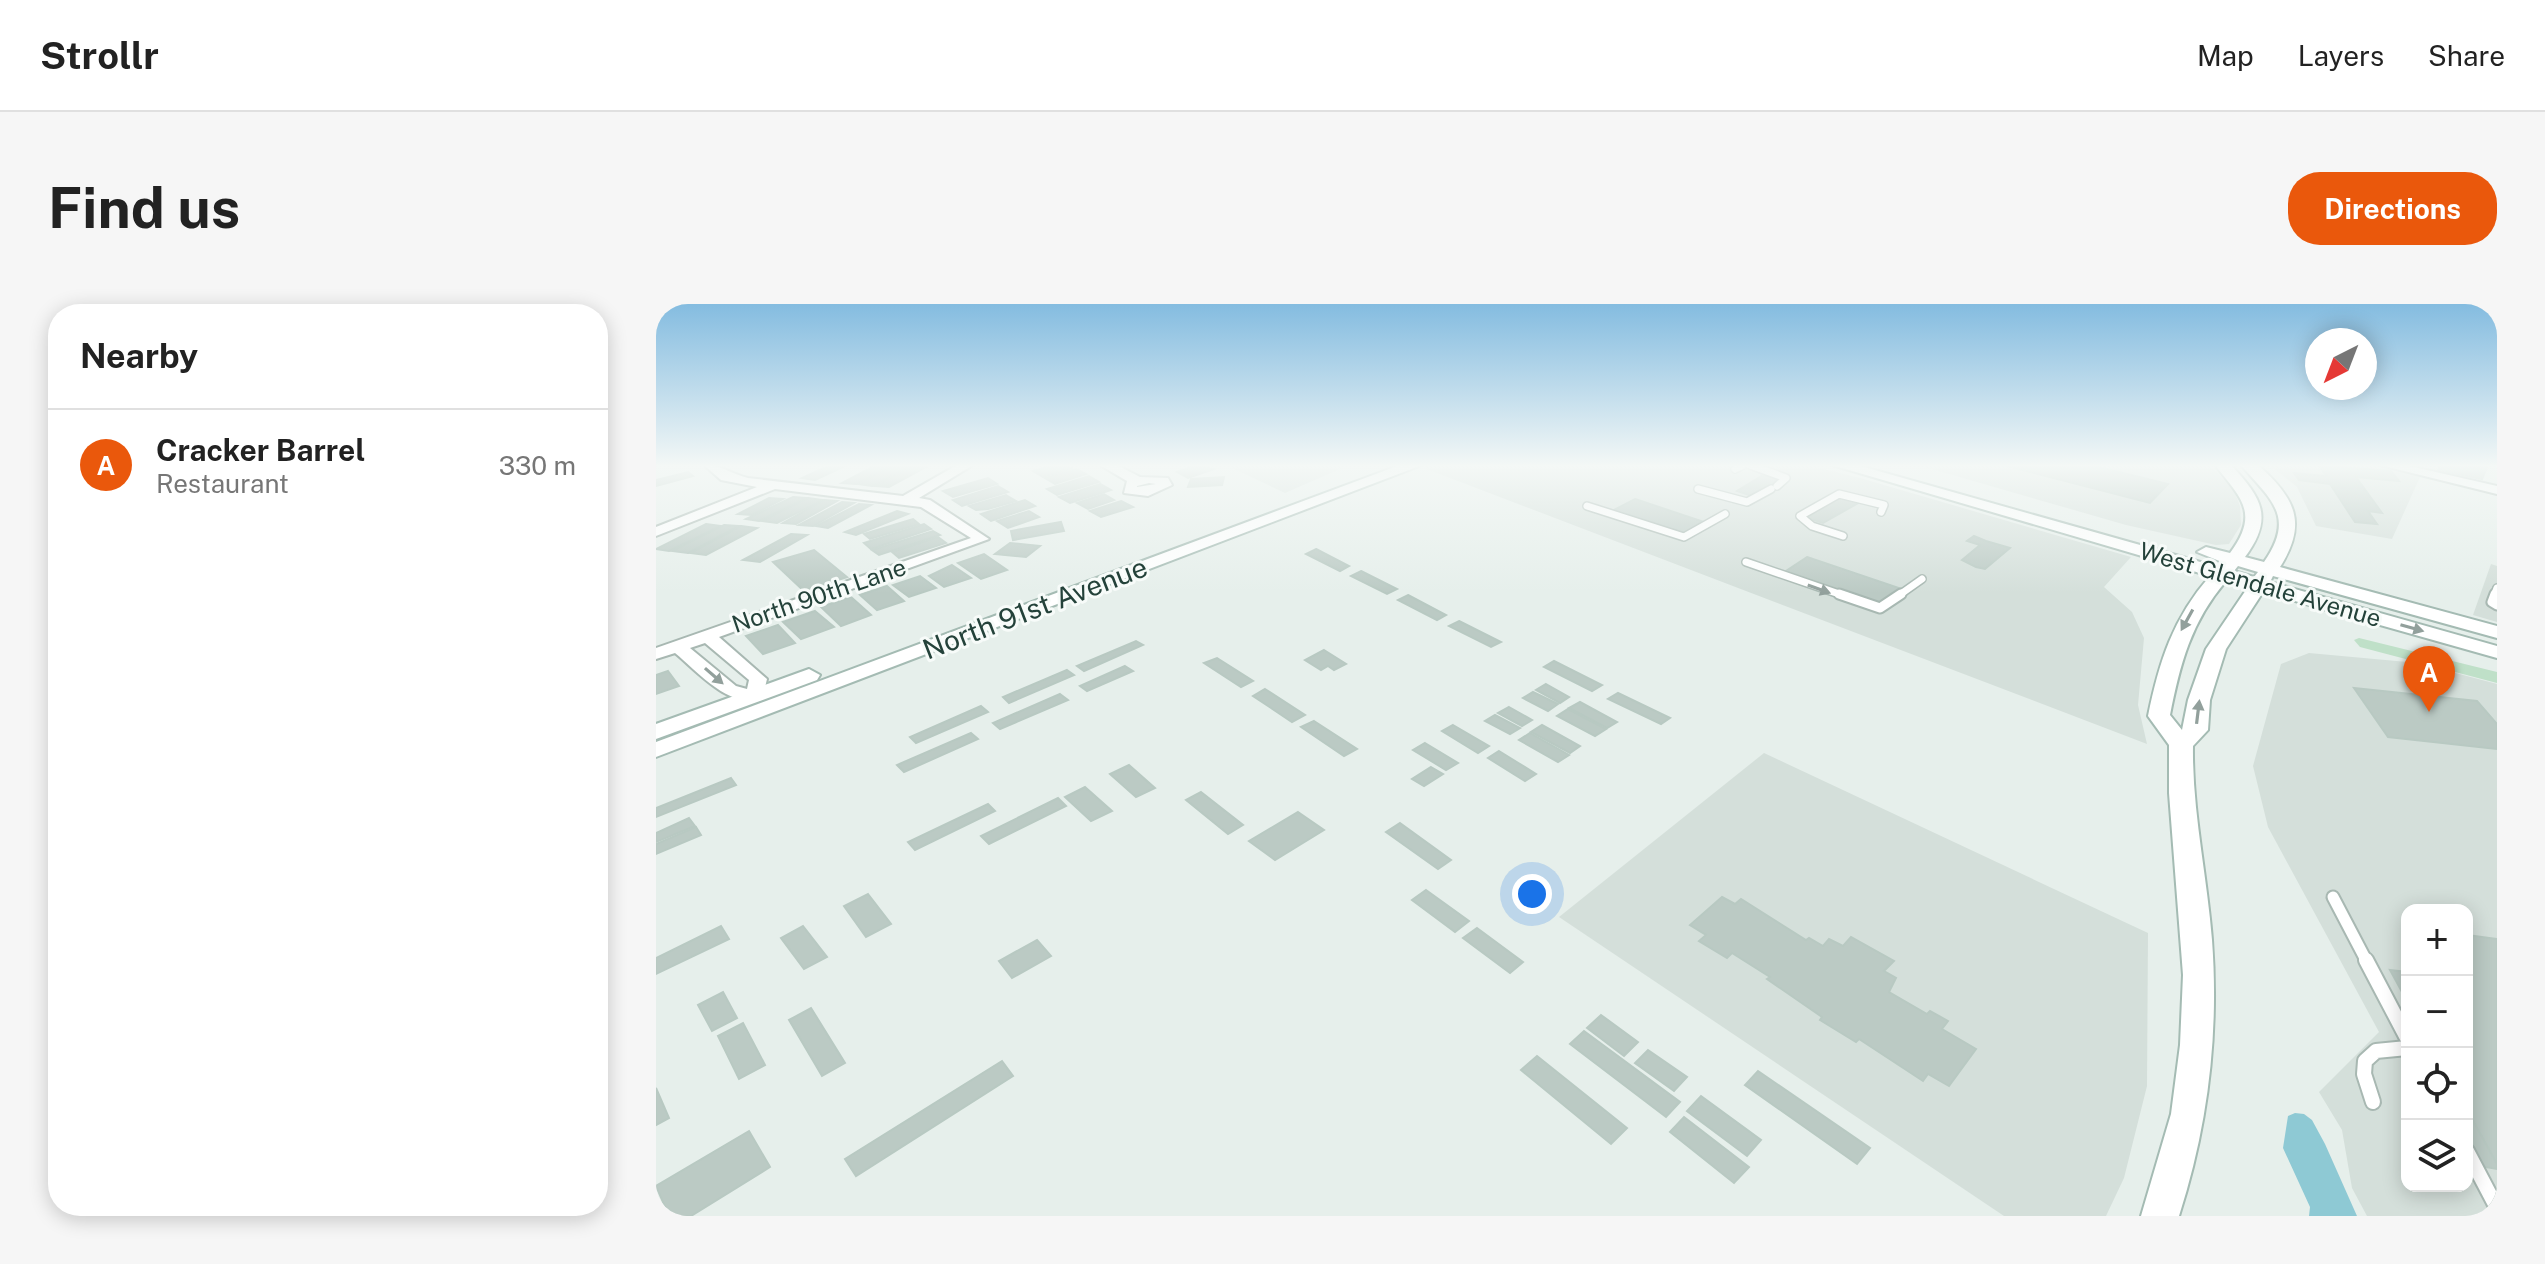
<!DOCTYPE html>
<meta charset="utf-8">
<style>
body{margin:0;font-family:"Public Sans",sans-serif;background:#f6f6f6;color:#222}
.controls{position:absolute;right:24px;bottom:24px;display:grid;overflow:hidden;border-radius:16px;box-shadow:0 4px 20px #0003}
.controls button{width:72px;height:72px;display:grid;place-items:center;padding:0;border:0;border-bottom:2px solid #e0e0e0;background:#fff;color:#222;font:40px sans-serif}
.compass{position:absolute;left:1649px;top:24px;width:72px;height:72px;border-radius:50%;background:#fff;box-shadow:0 4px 20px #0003;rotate:222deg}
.you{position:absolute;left:876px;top:590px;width:28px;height:28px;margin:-20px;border:6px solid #fff;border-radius:50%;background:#1a73e8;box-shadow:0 0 0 12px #1a73e833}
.badge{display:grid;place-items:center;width:52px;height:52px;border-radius:50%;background:#ea580c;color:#fff;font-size:26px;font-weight:700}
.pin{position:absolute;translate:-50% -66px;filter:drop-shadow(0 2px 4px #0008)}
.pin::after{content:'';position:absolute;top:42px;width:28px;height:24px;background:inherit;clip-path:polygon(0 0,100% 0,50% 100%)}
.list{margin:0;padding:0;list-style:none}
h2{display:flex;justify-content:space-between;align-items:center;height:104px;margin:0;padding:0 32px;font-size:34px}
h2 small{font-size:26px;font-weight:400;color:#767676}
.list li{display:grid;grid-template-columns:52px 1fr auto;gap:24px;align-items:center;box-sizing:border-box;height:112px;padding:0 32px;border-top:2px solid #e0e0e0}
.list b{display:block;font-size:30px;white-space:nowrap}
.list p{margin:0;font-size:26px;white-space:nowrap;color:#767676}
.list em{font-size:26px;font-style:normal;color:#767676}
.icon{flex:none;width:44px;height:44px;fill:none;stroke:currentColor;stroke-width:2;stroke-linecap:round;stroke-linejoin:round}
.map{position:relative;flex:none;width:1841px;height:912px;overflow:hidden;border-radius:32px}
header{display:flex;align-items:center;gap:48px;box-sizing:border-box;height:112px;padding:0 40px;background:#fff;border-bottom:2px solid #e0e0e0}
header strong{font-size:38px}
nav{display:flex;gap:44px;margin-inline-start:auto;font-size:28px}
.intro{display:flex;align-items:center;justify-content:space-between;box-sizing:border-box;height:192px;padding:0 48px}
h1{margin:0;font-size:56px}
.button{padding:20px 36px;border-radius:32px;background:#ea580c;color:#fff;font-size:28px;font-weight:700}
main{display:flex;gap:48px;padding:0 48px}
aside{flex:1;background:#fff;border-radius:32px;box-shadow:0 4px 20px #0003}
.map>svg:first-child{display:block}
</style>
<header>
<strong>Strollr</strong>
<nav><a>Map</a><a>Layers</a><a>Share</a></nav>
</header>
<div class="intro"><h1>Find us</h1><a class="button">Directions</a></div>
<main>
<aside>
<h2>Nearby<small></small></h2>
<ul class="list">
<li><span class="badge">A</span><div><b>Cracker Barrel</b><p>Restaurant</p></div><em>330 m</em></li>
</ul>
</aside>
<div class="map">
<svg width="1841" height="912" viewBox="0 0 1841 912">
<rect width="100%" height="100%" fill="#e6efeb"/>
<g fill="#d4dfda" fill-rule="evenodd">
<path d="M 570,161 L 693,161 L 629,189 Z"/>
<path d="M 776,161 L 1151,161 L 1204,174 L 1475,253 L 1448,283 L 1476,308 L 1488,334 L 1482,401 L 1491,440 L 768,164 Z"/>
<path d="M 1262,161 L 1554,161 L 1578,186 L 1584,202 L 1585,221 L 1573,240 L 1560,241 L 1470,221 Z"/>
<path d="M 1614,161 L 1712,161 L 1764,173 L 1736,235 L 1660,222 L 1641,183 Z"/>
<path d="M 1835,260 L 1841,262 L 1841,318 L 1817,311 Z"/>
<path d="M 1653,349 L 1762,359 L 1841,380 L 1841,912 L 1711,912 L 1696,884 L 1686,826 L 1663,788 L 1723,728 L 1612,523 L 1597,462 L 1625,360 ZM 1751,606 L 1811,606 L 1811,882 L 1751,882 Z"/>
<path d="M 1108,449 L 1492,629 L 1491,782 L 1468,874 L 1450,912 L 1348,912 L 903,613 Z"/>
</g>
<path fill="#bfe0c8" d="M 1703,334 L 1841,368 L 1841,379 L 1704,343 L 1698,336 Z"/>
<path fill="#8ec9d4" d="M 1639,809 L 1648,810 L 1656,816 L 1669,840 L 1701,912 L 1653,912 L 1654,903 L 1627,844 L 1632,812 Z"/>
<g fill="#bbcac4" stroke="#b8c9c2" stroke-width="2">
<path d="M 174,161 L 191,161 L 159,176 L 146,174 Z"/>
<path d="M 220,161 L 237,161 L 200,180 L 186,179 Z"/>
<path d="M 239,161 L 255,162 L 216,182 L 202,180 Z"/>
<path d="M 396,161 L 417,164 L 387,173 L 377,167 Z"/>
<path d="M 540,161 L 558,165 L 532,174 L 521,168 Z"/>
<path d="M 1347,161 L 1435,161 L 1512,180 L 1494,199 Z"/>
<path d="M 1663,161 L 1735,167 L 1743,177 L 1700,173 L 1726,209 L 1712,207 L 1721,220 L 1699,218 L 1674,180 L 1643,176 L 1638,169 L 1670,172 Z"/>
<path d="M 1784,161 L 1832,161 L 1826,175 L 1782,166 Z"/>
<path d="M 257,162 L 270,163 L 233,183 L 219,182 Z"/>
<path d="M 420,165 L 430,170 L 399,180 L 389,174 Z"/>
<path d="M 32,168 L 37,172 L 0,182 L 0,176 Z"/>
<path d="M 1107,171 L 1124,176 L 1117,181 L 1125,183 L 1120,186 L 1110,183 L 1096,192 L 1081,187 Z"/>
<path d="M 433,172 L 443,178 L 401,191 L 391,185 Z"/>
<path d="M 568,173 L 566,181 L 532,183 L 535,175 Z"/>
<path d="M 332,174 L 341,180 L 297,193 L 287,187 Z"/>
<path d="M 444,180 L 455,186 L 414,199 L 403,193 Z"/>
<path d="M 342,182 L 352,188 L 306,202 L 297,196 Z"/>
<path d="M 448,190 L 458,196 L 432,205 L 421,199 Z"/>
<path d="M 350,191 L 360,197 L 332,205 L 320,206 L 313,202 Z"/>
<path d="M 1181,192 L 1204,198 L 1167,219 L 1151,214 Z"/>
<path d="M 137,193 L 150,194 L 103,217 L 90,215 Z"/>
<path d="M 113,194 L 127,195 L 96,211 L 82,210 Z"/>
<path d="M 152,194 L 167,196 L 121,219 L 106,217 Z"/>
<path d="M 979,195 L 1048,218 L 1026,231 L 956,207 Z"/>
<path d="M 168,196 L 181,197 L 140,220 L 127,219 Z"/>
<path d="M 369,196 L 379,202 L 335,217 L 325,210 Z"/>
<path d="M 465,197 L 477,203 L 445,213 L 434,207 Z"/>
<path d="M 186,198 L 198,199 L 157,222 L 143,221 Z"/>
<path d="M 203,200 L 215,201 L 172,224 L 160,222 Z"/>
<path d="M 241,207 L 252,210 L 200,231 L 189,228 Z"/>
<path d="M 373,207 L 383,213 L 352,224 L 341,217 Z"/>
<path d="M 257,215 L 263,220 L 214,235 L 208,230 Z"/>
<path d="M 405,218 L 408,227 L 357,236 L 355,227 Z"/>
<path d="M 50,220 L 65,222 L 13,247 L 0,245 Z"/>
<path d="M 268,220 L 275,225 L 215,245 L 208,239 Z"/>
<path d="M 68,221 L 83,222 L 32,249 L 16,247 Z"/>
<path d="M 85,222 L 101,224 L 50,251 L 34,249 Z"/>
<path d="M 277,227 L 284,231 L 223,251 L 216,246 Z"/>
<path d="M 135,230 L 151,231 L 104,258 L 87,256 Z"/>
<path d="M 1318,232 L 1330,237 L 1354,244 L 1329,265 L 1320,263 L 1306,256 L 1324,241 L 1311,237 Z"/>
<path d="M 282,233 L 290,239 L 243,254 L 236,248 Z"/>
<path d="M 354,239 L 384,242 L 370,253 L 339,250 Z"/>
<path d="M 660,245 L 693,262 L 684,267 L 650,250 Z"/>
<path d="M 158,246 L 191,273 L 148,287 L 117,258 Z"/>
<path d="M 328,250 L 351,266 L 325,275 L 302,259 Z"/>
<path d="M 1151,253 L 1246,285 L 1226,301 L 1130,267 Z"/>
<path d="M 296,261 L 315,274 L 288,283 L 273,272 Z"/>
<path d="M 705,267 L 741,285 L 731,290 L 695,272 Z"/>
<path d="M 264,272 L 280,284 L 253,293 L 237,281 Z"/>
<path d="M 231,282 L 248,297 L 221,306 L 204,291 Z"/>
<path d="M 752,291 L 790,311 L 781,316 L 742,296 Z"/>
<path d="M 195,293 L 215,311 L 185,322 L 165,303 Z"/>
<path d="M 159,307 L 178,323 L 145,335 L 127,318 Z"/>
<path d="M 803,317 L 845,338 L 835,343 L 793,322 Z"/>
<path d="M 122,321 L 139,339 L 107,350 L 90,332 Z"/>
<path d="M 480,337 L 487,341 L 428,367 L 421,362 Z"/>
<path d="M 668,346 L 690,360 L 678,366 L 672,362 L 665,366 L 649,356 Z"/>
<path d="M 561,354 L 597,377 L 585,383 L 548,359 Z"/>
<path d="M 898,357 L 946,381 L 936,387 L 888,363 Z"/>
<path d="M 469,362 L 477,367 L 431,387 L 424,382 Z"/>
<path d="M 411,366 L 418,371 L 353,399 L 347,393 Z"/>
<path d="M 12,367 L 23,382 L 0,390 L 0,371 Z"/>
<path d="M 890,380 L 913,393 L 904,399 L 880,386 Z"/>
<path d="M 1698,384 L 1821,397 L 1841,420 L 1841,445 L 1732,433 Z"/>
<path d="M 609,385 L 649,411 L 636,418 L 597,392 Z"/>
<path d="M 877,388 L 902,400 L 892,407 L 867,394 Z"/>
<path d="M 962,389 L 1014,414 L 1005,420 L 952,395 Z"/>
<path d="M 404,390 L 412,396 L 344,425 L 337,419 Z"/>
<path d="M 924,398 L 961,418 L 951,424 L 913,404 Z"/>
<path d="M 325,402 L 332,408 L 260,439 L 254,433 Z"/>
<path d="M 853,403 L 876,416 L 866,422 L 842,409 Z"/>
<path d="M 912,405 L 950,425 L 939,432 L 901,412 Z"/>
<path d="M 839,411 L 864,424 L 854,430 L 829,417 Z"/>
<path d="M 658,417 L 701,445 L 688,452 L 645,423 Z"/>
<path d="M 797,421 L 833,442 L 822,449 L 786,427 Z"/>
<path d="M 886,421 L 924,442 L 914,449 L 875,428 Z"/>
<path d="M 315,429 L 322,435 L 248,468 L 241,461 Z"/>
<path d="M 874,429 L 913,451 L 902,458 L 863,436 Z"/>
<path d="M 769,439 L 802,459 L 790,466 L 757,446 Z"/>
<path d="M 843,447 L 880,470 L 869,477 L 832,454 Z"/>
<path d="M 473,461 L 499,484 L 480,493 L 454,470 Z"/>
<path d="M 775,463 L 787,470 L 768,482 L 756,475 Z"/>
<path d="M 75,474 L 80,481 L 0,513 L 0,504 Z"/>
<path d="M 429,483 L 456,507 L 435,517 L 409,493 Z"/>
<path d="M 545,488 L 587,521 L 572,530 L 530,496 Z"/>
<path d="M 402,494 L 410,502 L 333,540 L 325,532 Z"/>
<path d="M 332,500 L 339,507 L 259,546 L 252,538 Z"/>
<path d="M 642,508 L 668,526 L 619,556 L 593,537 Z"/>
<path d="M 33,514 L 39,522 L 0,538 L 0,529 Z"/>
<path d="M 744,519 L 795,556 L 782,565 L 730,528 Z"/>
<path d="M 40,523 L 45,531 L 0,550 L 0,540 Z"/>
<path d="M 770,586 L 813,617 L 799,628 L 756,596 Z"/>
<path d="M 212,590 L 235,620 L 210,633 L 188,602 Z"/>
<path d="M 1066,593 L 1079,600 L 1085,595 L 1150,636 L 1153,634 L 1167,642 L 1173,635 L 1187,642 L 1195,633 L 1238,657 L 1228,667 L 1240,674 L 1233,688 L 1271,710 L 1274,707 L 1292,717 L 1286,725 L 1320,745 L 1293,782 L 1272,770 L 1267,777 L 1203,735 L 1200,738 L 1164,716 L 1166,713 L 1111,675 L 1114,673 L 1076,649 L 1071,654 L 1043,637 L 1050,631 L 1034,621 Z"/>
<path d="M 65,622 L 73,635 L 0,670 L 0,654 Z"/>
<path d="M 147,622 L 171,653 L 148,665 L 125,634 Z"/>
<path d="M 821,624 L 867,658 L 854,669 L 807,634 Z"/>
<path d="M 1811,631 L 1841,635 L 1841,860 L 1811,806 Z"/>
<path d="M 381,636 L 395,652 L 356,674 L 343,657 Z"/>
<path d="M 1734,666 L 1751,668 L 1751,697 Z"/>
<path d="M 67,688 L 81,714 L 56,727 L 42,701 Z"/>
<path d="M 155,704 L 189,759 L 166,772 L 133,716 Z"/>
<path d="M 945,711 L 982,738 L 968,752 L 931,724 Z"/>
<path d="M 87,719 L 109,761 L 83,775 L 62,732 Z"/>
<path d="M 928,727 L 1024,798 L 1010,813 L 914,740 Z"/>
<path d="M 992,746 L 1031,773 L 1018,787 L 979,759 Z"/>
<path d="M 881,752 L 971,824 L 955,840 L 865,766 Z"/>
<path d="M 346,757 L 357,772 L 200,872 L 189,855 Z"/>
<path d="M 1102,767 L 1214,844 L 1201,860 L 1089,781 Z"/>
<path d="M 0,784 L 13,814 L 0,821 Z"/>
<path d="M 1045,792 L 1105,836 L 1091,852 L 1031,807 Z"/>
<path d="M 1811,806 L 1841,860 L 1841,865 L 1825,862 L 1811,834 Z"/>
<path d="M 1028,813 L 1093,863 L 1078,879 L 1014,828 Z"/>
<path d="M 93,827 L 114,863 L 35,912 L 13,912 L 0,882 Z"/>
</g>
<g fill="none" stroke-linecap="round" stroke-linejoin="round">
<g stroke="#a8b8b2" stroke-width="10">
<g id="lane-far3">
<path d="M 1094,161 L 1130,174 L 1121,182"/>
<path d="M 1079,165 L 1087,161"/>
<path d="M 1042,185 L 1091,198 L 1115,185"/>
<path d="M 931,202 L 1028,233 L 1069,210"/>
<path d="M 1187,232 L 1156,222 L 1144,212 L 1183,190 L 1228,201 L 1225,208"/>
<path d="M 1090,258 L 1189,292"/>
<path d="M 1242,292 L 1266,275"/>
<path d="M 1838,292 L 1841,284"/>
</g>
</g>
<g stroke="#a8b8b2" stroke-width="13">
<g id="lane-far2">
<path d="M 1183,290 L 1224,304 L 1245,290"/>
<path d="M 1839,290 L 1836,298 L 1841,301"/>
</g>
</g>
<g stroke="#a8b8b2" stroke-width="15">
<path id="lane-far1" d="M 1677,593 L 1711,658"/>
</g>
<g stroke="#a8b8b2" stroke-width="18">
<g id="lane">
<path d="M 1710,656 L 1751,734"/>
<path d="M 1717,798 L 1708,770 L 1709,757 L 1720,747 L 1751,744"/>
<path d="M 1811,847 L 1841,904"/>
</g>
</g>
<g stroke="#a8b8b2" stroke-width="4">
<g id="street">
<path d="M 48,161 C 65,161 76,170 92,174 L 247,192 L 301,161 L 317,161 L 263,194 L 274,196 L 333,235 L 63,333 L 111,375 L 106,396 C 72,404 42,368 19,349 L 0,355 L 0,344 L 315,234 L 265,203 L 119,185 L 0,232 L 0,223 L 101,183 L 65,176 ZM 49,339 L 93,376 L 91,385 L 80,382 L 34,344 Z"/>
<path d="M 444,161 L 461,161 L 484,173 L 512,174 L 516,181 L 492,192 L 468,189 L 471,177 ZM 493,179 L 500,180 L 481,183 L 481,182 Z"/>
<path d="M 1724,161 L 1749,161 L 1841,182 L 1841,190 Z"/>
</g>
</g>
<g stroke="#a4bbb3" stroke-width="4">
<g id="secondary">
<path d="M 744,161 L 766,161 L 0,453 L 0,438 Z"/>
<path d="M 1176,161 L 1201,161 L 1562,263 L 1566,258 L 1541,248 L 1550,243 L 1574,249 C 1604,209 1585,194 1559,161 L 1575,161 C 1606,194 1618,214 1589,253 L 1608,258 C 1640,212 1615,196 1585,161 L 1602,161 C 1639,194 1652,219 1624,263 L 1841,322 L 1841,334 L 1617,272 L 1614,278 L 1841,342 L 1841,354 L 1607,288 L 1570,345 L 1554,396 L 1552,426 L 1537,442 C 1536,507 1551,571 1556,636 C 1563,730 1552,822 1523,912 L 1485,912 L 1515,810 L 1524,741 L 1527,671 L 1513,489 L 1513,441 L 1492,412 C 1503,358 1517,314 1554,272 ZM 1582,262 L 1602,268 L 1598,273 L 1578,267 ZM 1570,277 L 1592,283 L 1550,345 L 1532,396 L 1526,426 L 1514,411 C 1524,360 1535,318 1570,277 Z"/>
<path d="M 153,365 L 164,371 L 161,376 L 0,435 L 0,420 Z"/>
</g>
</g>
<use href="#lane-far3" stroke="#fff" stroke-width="7"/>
<use href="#lane-far2" stroke="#fff" stroke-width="9"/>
<use href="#lane-far1" stroke="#fff" stroke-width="11"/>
<use href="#lane" stroke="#fff" stroke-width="14"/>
<use href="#street" fill="#fff" fill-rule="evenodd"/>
<use href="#secondary" fill="#fff" fill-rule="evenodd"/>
</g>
<defs><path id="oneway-solid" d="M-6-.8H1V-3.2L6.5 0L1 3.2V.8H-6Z" transform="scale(2)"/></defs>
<g fill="#92a09c">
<use href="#oneway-solid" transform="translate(1163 285) rotate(20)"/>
<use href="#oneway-solid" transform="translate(1531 316) rotate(119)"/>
<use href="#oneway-solid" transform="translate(1756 324) rotate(16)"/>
<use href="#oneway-solid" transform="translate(58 372) rotate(41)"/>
<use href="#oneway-solid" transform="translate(1542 408) rotate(-83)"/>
</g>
<linearGradient id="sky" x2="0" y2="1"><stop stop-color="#84bce0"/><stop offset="0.56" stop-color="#f4f8f6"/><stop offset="1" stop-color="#f4f8f6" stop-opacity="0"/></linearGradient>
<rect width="1841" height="289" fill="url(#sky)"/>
<g text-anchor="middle" stroke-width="6" stroke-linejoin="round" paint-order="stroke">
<g font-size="24" fill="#24423a" stroke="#f7fbf9">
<text transform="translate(1604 281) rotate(16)" y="8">West Glendale Avenue</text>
<text transform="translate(163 292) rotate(-19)" y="8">North 90th Lane</text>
</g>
<g font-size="28" fill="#24423a" stroke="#f7fbf9">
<text transform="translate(379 304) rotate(-21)" y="10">North 91st Avenue</text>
</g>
</g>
</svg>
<div class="controls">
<button>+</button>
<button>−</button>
<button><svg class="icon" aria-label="locate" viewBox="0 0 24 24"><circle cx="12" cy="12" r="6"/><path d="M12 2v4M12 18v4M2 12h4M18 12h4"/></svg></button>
<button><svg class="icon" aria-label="layers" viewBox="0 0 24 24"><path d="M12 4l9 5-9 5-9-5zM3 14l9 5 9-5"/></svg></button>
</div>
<svg class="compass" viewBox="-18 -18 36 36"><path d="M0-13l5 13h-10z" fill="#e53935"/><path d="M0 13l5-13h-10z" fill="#767676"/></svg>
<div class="you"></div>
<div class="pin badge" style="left:1773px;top:408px">A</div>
</div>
</main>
